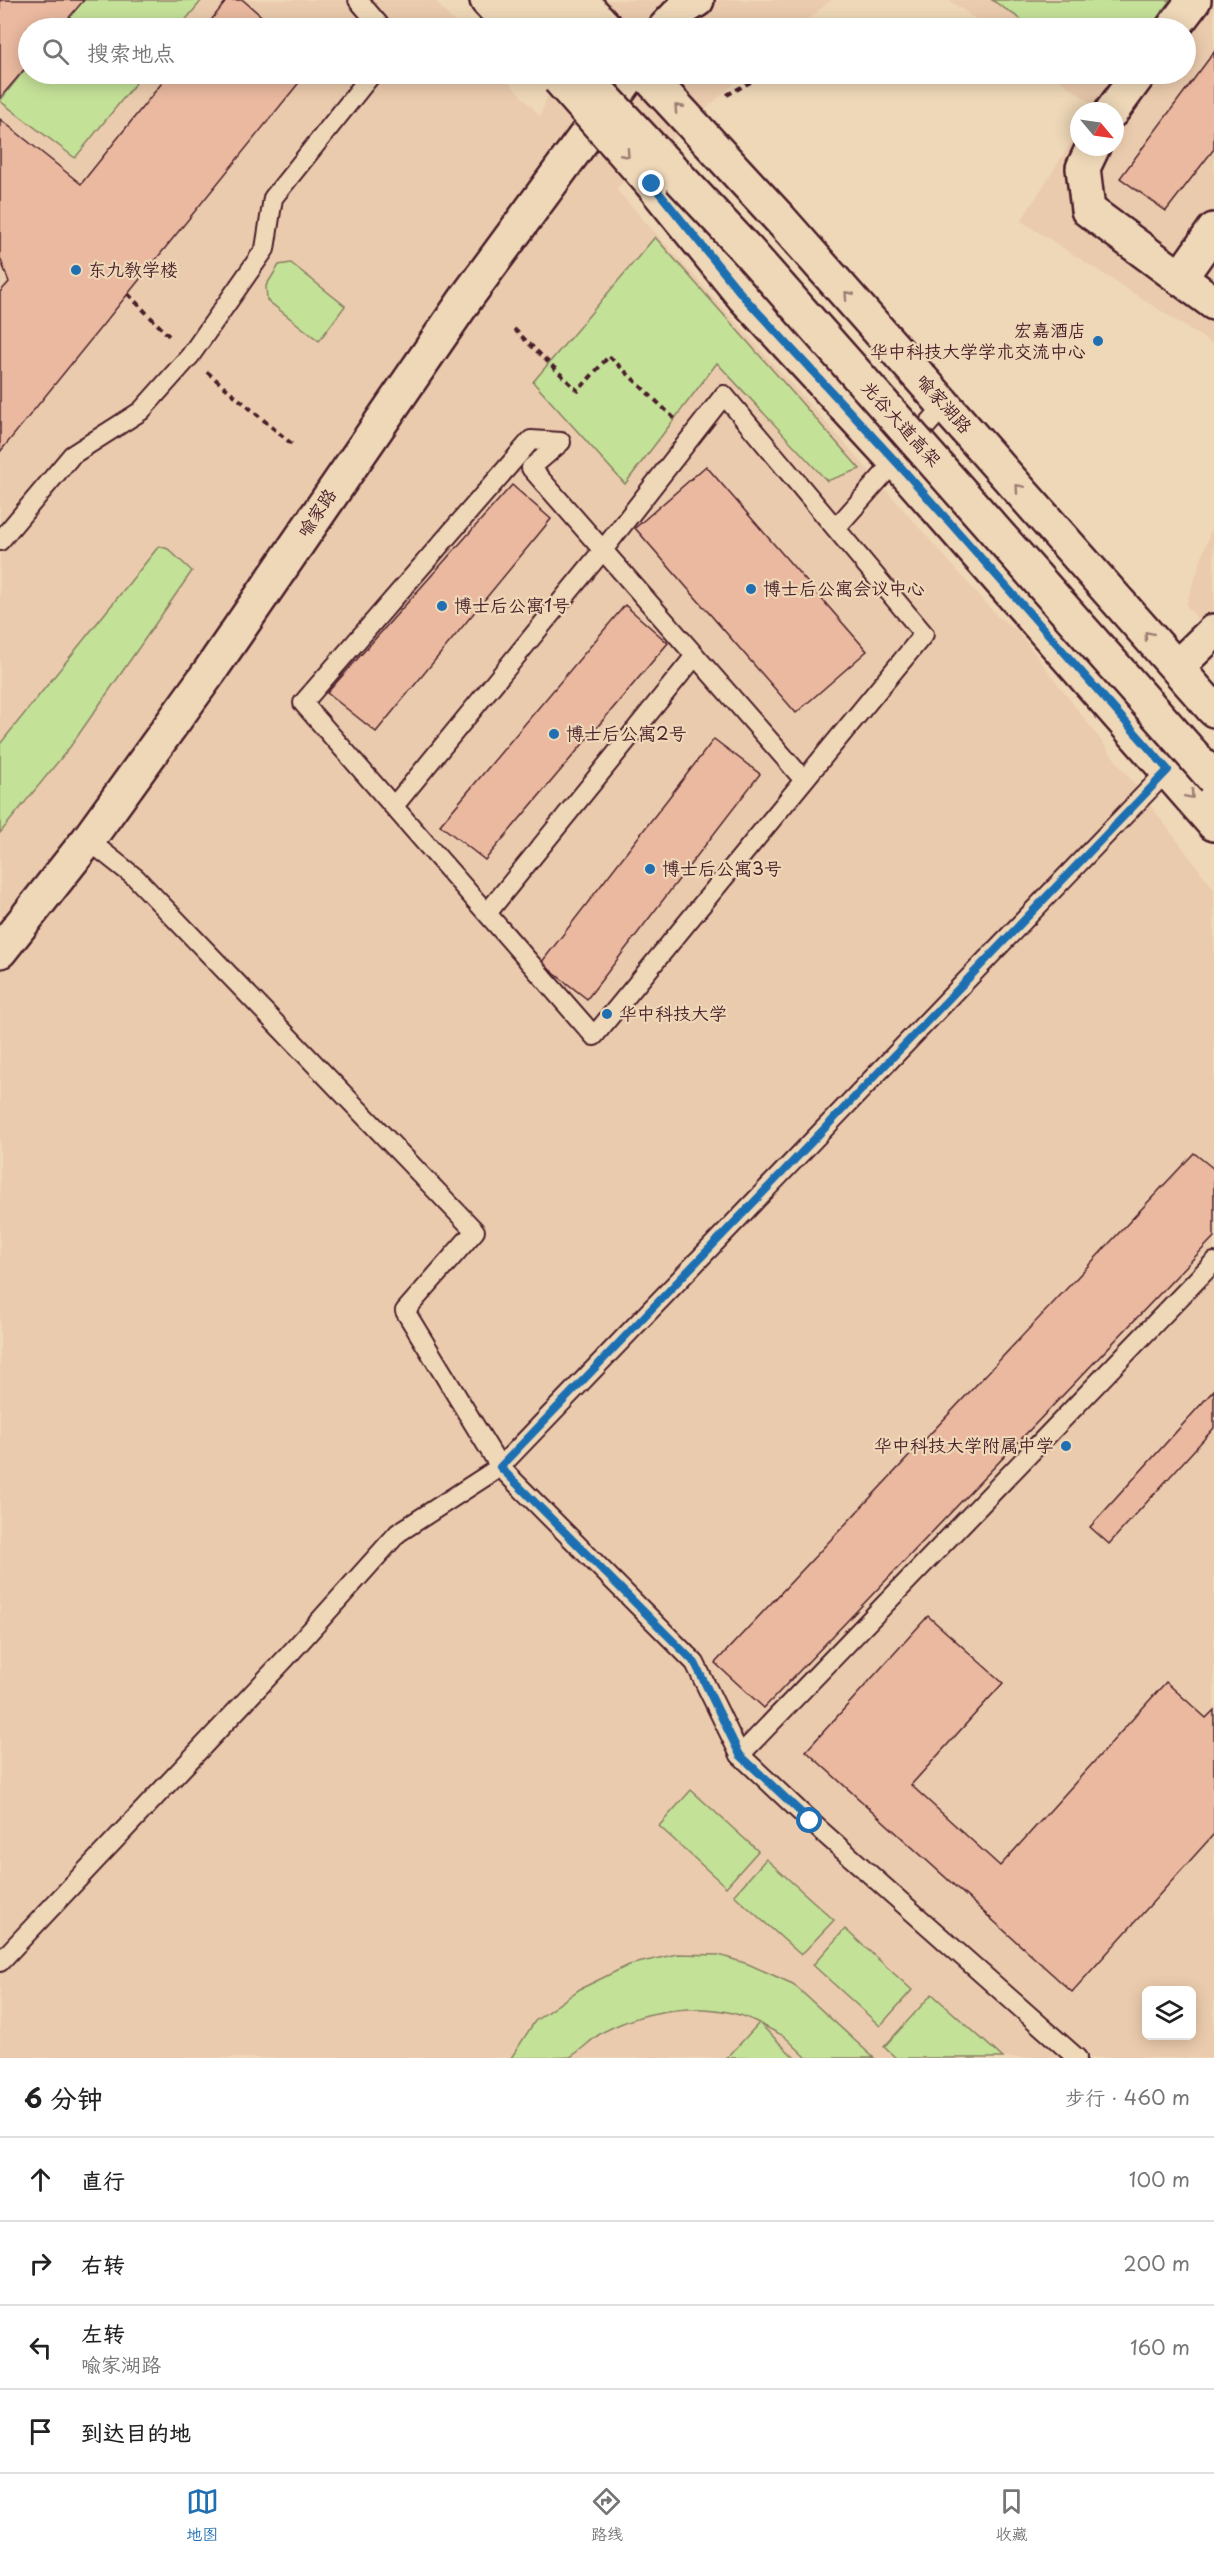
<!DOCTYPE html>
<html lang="zh">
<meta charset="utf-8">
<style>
body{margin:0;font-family:"Playpen Sans","LXGW WenKai TC",sans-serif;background:#f2f2f2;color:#222}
.controls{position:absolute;right:18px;bottom:18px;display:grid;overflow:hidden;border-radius:9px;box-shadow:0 3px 15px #0003}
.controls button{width:54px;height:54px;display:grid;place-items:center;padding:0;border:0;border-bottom:2px solid #e0e0e0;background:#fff;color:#222;font:30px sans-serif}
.compass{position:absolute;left:1070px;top:102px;width:54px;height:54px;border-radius:50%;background:#fff;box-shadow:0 3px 15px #0003;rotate:119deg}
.stop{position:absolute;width:18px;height:18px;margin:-14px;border:4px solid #1f6fb2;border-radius:50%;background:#fff}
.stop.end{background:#1f6fb2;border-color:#fff;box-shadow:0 2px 6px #0008}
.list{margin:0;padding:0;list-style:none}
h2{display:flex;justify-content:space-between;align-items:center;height:78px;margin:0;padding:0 24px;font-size:26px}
h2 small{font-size:20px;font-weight:400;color:#767676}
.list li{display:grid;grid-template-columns:39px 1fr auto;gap:18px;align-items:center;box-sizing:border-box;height:84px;padding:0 24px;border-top:2px solid #e0e0e0}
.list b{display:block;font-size:22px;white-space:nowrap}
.list p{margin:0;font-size:20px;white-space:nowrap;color:#767676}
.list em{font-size:20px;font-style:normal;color:#767676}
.icon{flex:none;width:33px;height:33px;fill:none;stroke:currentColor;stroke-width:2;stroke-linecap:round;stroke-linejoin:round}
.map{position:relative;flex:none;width:1214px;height:2058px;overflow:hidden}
.search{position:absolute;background:#fff;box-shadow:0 3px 15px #0003;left:18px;right:18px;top:18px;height:66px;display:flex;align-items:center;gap:15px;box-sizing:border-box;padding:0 21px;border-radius:33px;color:#767676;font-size:22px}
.sheet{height:414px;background:#fff}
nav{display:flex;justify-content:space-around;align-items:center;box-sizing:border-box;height:84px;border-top:2px solid #e0e0e0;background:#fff;font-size:16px;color:#767676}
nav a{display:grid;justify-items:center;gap:3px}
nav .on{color:#1f6fb2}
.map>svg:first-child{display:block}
</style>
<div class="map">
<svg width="1214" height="2058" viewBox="0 0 1214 2058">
<rect width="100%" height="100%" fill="#efd8b8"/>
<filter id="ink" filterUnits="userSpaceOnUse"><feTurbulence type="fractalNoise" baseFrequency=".0167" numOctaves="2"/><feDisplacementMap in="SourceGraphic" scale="12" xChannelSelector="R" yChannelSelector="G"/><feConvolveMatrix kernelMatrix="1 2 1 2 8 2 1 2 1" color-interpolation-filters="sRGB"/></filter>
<g filter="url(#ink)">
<g fill="#ebcbad" fill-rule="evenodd">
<path d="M 0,0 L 434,0 L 460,28 L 28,28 L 28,74 L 501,74 L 540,116 L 556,74 L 745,74 L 616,189 L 858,458 L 997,616 L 1017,630 L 1214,889 L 1214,2058 L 0,2058 ZM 1146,1990 L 1192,1990 L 1192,2036 L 1146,2036 Z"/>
<path d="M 583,0 L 831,0 L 798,28 L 572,28 Z"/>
<path d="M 949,0 L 1214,0 L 1214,345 L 1021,221 L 1079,130 L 1079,147 L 1115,147 L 1115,111 L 1091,111 L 1094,105 L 1051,74 L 1186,74 L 1186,28 L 988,28 Z"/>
<path d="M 1214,520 L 1214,639 L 1186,605 Z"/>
</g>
<g fill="#c4e198" stroke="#878062" stroke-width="1.5">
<path d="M 79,0 L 202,0 L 179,28 L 57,28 Z"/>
<path d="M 992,0 L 1170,0 L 1150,28 L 1034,28 Z"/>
<path d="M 28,65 L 28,74 L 143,74 L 75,158 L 0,101 Z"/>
<path d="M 655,237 L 860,469 L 827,481 L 717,363 L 625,484 L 533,382 Z"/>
<path d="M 291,263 L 345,306 L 319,341 L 267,300 L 266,286 L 279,265 Z"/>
<path d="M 159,546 L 168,549 L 192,571 L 70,747 L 0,833 L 0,744 Z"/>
<path d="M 691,1790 L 758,1851 L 726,1887 L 659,1826 Z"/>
<path d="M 766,1859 L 834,1920 L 801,1955 L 734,1895 Z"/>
<path d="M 845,1929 L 912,1990 L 880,2026 L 813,1965 Z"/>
<path d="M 677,1954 L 719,1955 L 748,1964 L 793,1984 L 874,2058 L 807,2058 L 784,2036 L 760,2024 L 795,2058 L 727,2058 L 759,2023 C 711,1999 649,2008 603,2032 C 592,2038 580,2052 570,2057 C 565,2058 520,2058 511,2058 L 535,2021 L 580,1989 L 629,1965 Z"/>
<path d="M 932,1994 L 1003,2058 L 896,2058 L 884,2047 Z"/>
</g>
<g fill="#eab99f" stroke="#4a1f2b" stroke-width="1.5">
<path d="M 0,0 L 84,0 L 60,28 L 28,28 L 28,65 L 0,98 Z"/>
<path d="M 227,0 L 243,0 L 275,28 L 205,28 Z"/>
<path d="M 1214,52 L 1214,149 L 1166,211 L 1120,178 Z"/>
<path d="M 169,74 L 306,74 L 0,452 L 0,292 L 9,282 L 0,258 L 0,119 L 81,184 Z"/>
<path d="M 706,466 L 867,651 L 796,713 L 635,528 Z"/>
<path d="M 512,485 L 551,519 L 376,732 L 327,693 Z"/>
<path d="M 625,605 L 668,643 L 485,860 L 440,825 Z"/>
<path d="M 714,739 L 760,774 L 587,999 L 541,963 Z"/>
<path d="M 1194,1153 L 1214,1169 L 1214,1237 L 764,1708 L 715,1663 Z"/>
<path d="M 1214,1390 L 1214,1428 L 1109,1544 L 1090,1527 Z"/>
<path d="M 928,1616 L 1003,1683 L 911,1785 L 1000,1866 L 1166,1682 L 1206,1718 L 1214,1710 L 1214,1834 L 1072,1992 L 806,1751 Z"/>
</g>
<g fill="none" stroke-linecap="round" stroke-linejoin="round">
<g stroke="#4a1f2b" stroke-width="22">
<g id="service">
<path d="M 358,0 L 382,28"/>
<path d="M 836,528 L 945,405"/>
<path d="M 0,541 L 72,455 L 141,411 L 190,356 L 265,249 L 273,198 L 372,74"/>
<path d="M 394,806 L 603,550 L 724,395 L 924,634 L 594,1036 L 303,703 L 531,440 L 561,442 L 531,468 C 622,572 713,676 804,780"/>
<path d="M 88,840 L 136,878 L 475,1231 L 405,1311 L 500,1467 L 695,1663 L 740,1755"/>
<path d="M 488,912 L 695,656"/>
<path d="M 0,1962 L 286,1658 L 398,1533 L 500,1467 L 1168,770"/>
<path d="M 1077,2058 L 810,1821 L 740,1755 L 1214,1262"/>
</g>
</g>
<g stroke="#4a1f2b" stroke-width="38">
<g id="minor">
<path d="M 665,28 L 684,8 L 697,0"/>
<path d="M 1173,28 L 1194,0"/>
<path d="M 1112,111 L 1139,74"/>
<path d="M 1093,147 L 1083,168 L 1088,210 L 1214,303"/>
<path d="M 1180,278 L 1214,230"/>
<path d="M 1177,667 L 1214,631"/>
<path d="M 0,951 L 88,840 L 210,671 L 467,297 L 631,74"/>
</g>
</g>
<g stroke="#4a1f2b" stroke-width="38">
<g id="secondary">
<path d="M 487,0 L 513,28"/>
<path d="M 580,0 L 606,28"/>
<path d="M 646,74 L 780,219 L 1214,710"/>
<path d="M 652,184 L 743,296 L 899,465 L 1214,824"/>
</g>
</g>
<g stroke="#4a1f2b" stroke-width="38">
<g id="trunk">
<path d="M 515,0 L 541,28"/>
<path d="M 545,0 L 571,28"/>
<path d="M 611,74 L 613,75"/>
</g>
</g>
<g stroke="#4a1f2b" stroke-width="4" stroke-dasharray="6 4.5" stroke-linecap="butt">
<path d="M 727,95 L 765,74"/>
<path d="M 128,294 L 171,338"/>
<path d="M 514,329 L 578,391 L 609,356 L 675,419"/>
<path d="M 207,372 L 293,445"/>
</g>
<use href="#service" stroke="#efd8b8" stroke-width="18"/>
<use href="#minor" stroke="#efd8b8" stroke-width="33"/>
<use href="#secondary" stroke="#efd8b8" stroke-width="33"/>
<use href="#trunk" stroke="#efd8b8" stroke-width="33"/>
<g stroke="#4a1f2b" stroke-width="38" stroke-linecap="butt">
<path id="secondary-bridge" d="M 559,79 L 652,184"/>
</g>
<g stroke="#4a1f2b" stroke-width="38" stroke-linecap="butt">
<path id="trunk-bridge" d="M 597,90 L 747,250 L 1214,779"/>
</g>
<use href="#secondary-bridge" stroke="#efd8b8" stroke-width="33"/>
<use href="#trunk-bridge" stroke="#efd8b8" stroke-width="33"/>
</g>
<defs><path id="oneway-chevron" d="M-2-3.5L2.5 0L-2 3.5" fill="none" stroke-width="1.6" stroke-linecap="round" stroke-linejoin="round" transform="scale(1.5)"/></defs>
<g stroke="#9c7c72">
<use href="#oneway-chevron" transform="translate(678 108) rotate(-132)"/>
<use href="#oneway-chevron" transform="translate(626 154) rotate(48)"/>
<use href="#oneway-chevron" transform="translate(848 295) rotate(-132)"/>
<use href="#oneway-chevron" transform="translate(1019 488) rotate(-131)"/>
<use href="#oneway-chevron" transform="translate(1148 635) rotate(-131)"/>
<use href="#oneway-chevron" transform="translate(1190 795) rotate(49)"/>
</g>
</g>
<g fill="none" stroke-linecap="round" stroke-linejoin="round" filter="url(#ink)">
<path stroke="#1f6fb2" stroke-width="8" d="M 652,184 L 743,296 L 899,465 L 1168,770 L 500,1467 L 695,1663 L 740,1755 L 810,1821"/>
</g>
<g fill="#1f6fb2" stroke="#efd8b8" stroke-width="2">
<circle cx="76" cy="270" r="6"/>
<circle cx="1098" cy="341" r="6"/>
<circle cx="751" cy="589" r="6"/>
<circle cx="442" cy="606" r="6"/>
<circle cx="554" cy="734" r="6"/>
<circle cx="650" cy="869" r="6"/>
<circle cx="607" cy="1014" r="6"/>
<circle cx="1066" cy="1446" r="6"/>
</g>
<g text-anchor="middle" stroke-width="4.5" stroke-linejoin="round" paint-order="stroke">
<g font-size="18" fill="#4a1f2b" stroke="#efd8b8" text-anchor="start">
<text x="88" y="276">东九教学楼</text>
<text x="1086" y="337" text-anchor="end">宏嘉酒店<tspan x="1086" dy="21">华中科技大学学术交流中心</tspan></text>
<text x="763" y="595">博士后公寓会议中心</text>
<text x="454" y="612">博士后公寓1号</text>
<text x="566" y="740">博士后公寓2号</text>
<text x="662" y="875">博士后公寓3号</text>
<text x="619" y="1020">华中科技大学</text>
<text x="1054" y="1452" text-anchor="end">华中科技大学附属中学</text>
</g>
<g font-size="18" fill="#4a1f2b" stroke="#efd8b8">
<text transform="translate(944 404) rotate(48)" y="6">喻家湖路</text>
<text transform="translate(901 424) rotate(48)" y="6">光谷大道高架</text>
<text transform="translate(317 513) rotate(-56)" y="6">喻家路</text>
</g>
</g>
</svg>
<div class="controls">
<button><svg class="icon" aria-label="layers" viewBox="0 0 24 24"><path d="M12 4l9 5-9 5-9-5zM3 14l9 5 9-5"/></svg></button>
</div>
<svg class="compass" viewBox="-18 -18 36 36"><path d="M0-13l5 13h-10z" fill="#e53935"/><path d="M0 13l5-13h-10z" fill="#767676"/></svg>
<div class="stop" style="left:810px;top:1821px"></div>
<div class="stop end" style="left:652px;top:184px"></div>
<div class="search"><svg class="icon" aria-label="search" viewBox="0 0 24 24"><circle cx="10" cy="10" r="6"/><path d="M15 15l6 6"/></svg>搜索地点</div>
</div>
<section class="sheet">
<h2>6 分钟<small>步行 · 460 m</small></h2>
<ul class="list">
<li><svg class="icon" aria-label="ahead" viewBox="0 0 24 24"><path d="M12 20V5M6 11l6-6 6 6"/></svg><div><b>直行</b></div><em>100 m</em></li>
<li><svg class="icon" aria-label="right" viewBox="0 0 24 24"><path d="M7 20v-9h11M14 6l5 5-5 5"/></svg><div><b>右转</b></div><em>200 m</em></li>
<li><svg class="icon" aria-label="left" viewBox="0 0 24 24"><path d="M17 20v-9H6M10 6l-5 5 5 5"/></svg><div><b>左转</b><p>喻家湖路</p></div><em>160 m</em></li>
<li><svg class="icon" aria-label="arrive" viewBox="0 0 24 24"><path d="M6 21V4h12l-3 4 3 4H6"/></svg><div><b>到达目的地</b></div></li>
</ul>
</section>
<nav>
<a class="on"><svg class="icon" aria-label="map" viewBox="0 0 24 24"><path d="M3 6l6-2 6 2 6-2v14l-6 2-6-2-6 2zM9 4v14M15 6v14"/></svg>地图</a>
<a><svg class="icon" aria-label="directions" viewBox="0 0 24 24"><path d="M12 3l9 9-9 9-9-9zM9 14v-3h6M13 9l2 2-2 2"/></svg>路线</a>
<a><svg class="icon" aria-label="saved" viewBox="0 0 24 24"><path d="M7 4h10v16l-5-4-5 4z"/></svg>收藏</a>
</nav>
